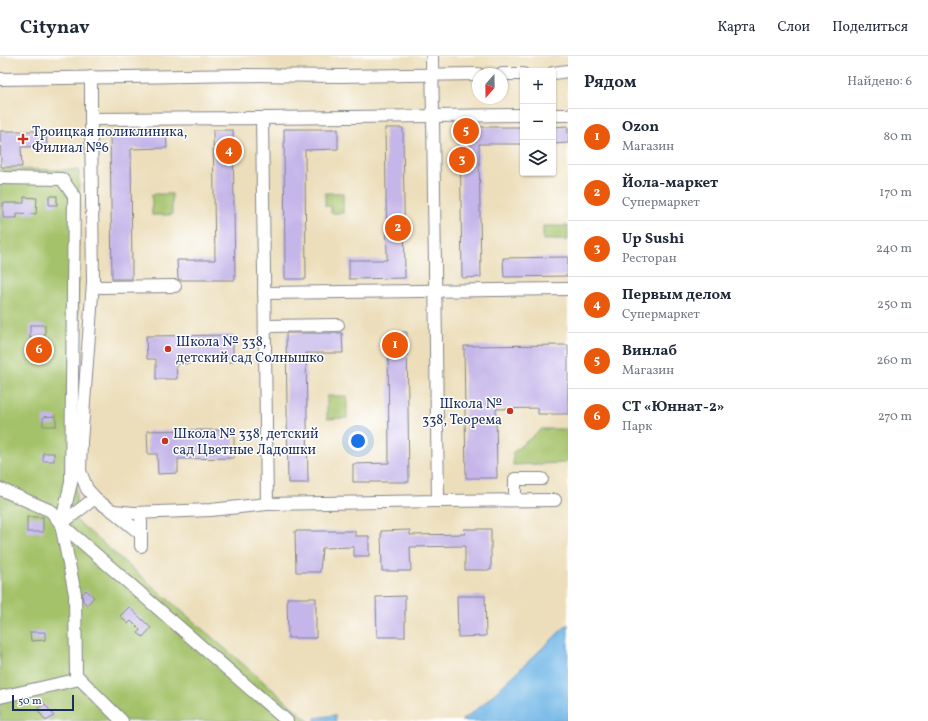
<!DOCTYPE html>
<html lang="ru">
<meta charset="utf-8">
<style>
body{margin:0;font-family:Vollkorn,serif;background:#f6f6f7;color:#1f2937}
.controls{position:absolute;right:12px;top:12px;display:grid;overflow:hidden;border-radius:4px;box-shadow:0 1px 3px #0004}
.controls button{width:36px;height:36px;display:grid;place-items:center;padding:0;border:0;border-bottom:1px solid #e0e1e3;background:#fff;color:#1f2937;font:20px sans-serif}
.compass{position:absolute;left:472px;top:12px;width:36px;height:36px;border-radius:50%;background:#fff;box-shadow:0 1px 3px #0004;rotate:200deg}
.scale{position:absolute;left:12px;bottom:10px;width:62px;box-sizing:border-box;padding-left:4px;border:2px solid #1b2f5e;border-top:0;font-size:11px;line-height:14px;white-space:nowrap;color:#1b2f5e;-webkit-text-stroke:3px #fff;paint-order:stroke}
.you{position:absolute;left:358px;top:385px;width:14px;height:14px;margin:-10px;border:3px solid #fff;border-radius:50%;background:#1a73e8;box-shadow:0 0 0 6px #1a73e833}
.badge{display:grid;place-items:center;width:26px;height:26px;border-radius:50%;background:#ea580c;color:#fff;font-size:13px;font-weight:700}
.pin{position:absolute;translate:-50% -50%;border:2px solid #fff;box-shadow:0 1px 4px #0006}
.list{margin:0;padding:0;list-style:none}
h2{display:flex;justify-content:space-between;align-items:center;height:52px;margin:0;padding:0 16px;font-size:17px}
h2 small{font-size:13px;font-weight:400;color:#747a83}
.list li{display:grid;grid-template-columns:26px 1fr auto;gap:12px;align-items:center;box-sizing:border-box;height:56px;padding:0 16px;border-top:1px solid #e0e1e3}
.list b{display:block;font-size:15px;white-space:nowrap}
.list p{margin:0;font-size:13px;white-space:nowrap;color:#747a83}
.list em{font-size:13px;font-style:normal;color:#747a83}
.icon{flex:none;width:22px;height:22px;fill:none;stroke:currentColor;stroke-width:2;stroke-linecap:round;stroke-linejoin:round}
.map{position:relative;flex:none;width:568px;height:665px;overflow:hidden}
header{display:flex;align-items:center;gap:24px;box-sizing:border-box;height:56px;padding:0 20px;background:#fff;border-bottom:1px solid #e0e1e3}
header strong{font-size:19px}
nav{display:flex;gap:22px;margin-inline-start:auto;font-size:14px}
main{display:flex}
aside{flex:1;background:#fff}
.map>svg:first-child{display:block}
</style>
<header>
<strong>Citynav</strong>
<nav><a>Карта</a><a>Слои</a><a>Поделиться</a></nav>
</header>
<main>
<div class="map">
<svg width="568" height="665" viewBox="0 0 568 665">
<rect width="100%" height="100%" fill="#fff"/>
<filter id="ink" filterUnits="userSpaceOnUse"><feTurbulence type="fractalNoise" baseFrequency=".025" numOctaves="2"/><feDisplacementMap in="SourceGraphic" scale="8" xChannelSelector="R" yChannelSelector="G"/><feConvolveMatrix kernelMatrix="1 2 1 2 8 2 1 2 1" color-interpolation-filters="sRGB"/></filter>
<filter id="wash" filterUnits="userSpaceOnUse"><feTurbulence type="fractalNoise" baseFrequency=".012" numOctaves="4" result="noise"/><feDisplacementMap in="SourceGraphic" scale="16" xChannelSelector="R" yChannelSelector="G"/><feGaussianBlur stdDeviation="0.9" result="paint"/><feColorMatrix in="noise" values="0 0 0 0 0 0 0 0 0 0 0 0 0 0 0 0 0 1.4 0 .05"/><feComposite in="paint" operator="in"/></filter>
<g filter="url(#wash)">
<rect width="100%" height="100%" fill="#ecdeba"/>
<g fill="#a4c269" stroke="#607864">
<path d="M 0,113 L 79,114 L 76,464 L 309,665 L 0,665 Z"/>
<path d="M 325,137 L 343,137 L 343,157 L 331,157 L 331,150 L 325,150 Z"/>
<rect x="152" y="138" width="20" height="21"/>
<rect x="543" y="170" width="25" height="14"/>
<path d="M 327,340 L 347,340 L 347,362 L 327,363 Z"/>
<path d="M 542,373 L 568,373 L 568,404 L 564,407 L 513,409 L 513,396 Z"/>
</g>
<g fill="#6fb6e6" stroke="#4572a2">
<path d="M 568,568 L 568,665 L 461,665 L 481,650 Z"/>
<path d="M 335,659 L 336,665 L 315,665 L 315,662 Z"/>
</g>
<g id="blocks">
<g fill="#c4b6e9">
<path d="M 568,70 L 568,87 L 553,88 L 553,71 Z"/>
<path d="M 460,71 L 523,71 L 523,88 L 479,88 L 481,221 L 462,222 Z"/>
<path d="M 385,72 L 403,72 L 405,222 L 349,223 L 349,204 L 387,204 Z"/>
<path d="M 284,73 L 338,73 L 338,93 L 305,94 L 306,223 L 285,223 Z"/>
<path d="M 166,74 L 167,92 L 131,93 L 132,223 L 112,223 L 110,75 Z"/>
<path d="M 213,74 L 233,74 L 235,224 L 180,224 L 178,223 L 177,204 L 215,204 Z"/>
<path d="M 0,75 L 46,75 L 47,90 L 21,91 L 22,111 L 1,111 Z"/>
<rect x="49" y="140" width="8" height="9"/>
<path d="M 24,141 L 37,142 L 36,158 L 17,157 L 17,162 L 3,162 L 3,147 L 24,147 Z"/>
<path d="M 568,201 L 568,220 L 504,221 L 503,202 Z"/>
<rect x="30" y="269" width="15" height="13"/>
<path d="M 388,276 L 407,276 L 409,426 L 353,426 L 353,408 L 389,407 Z"/>
<path d="M 286,277 L 342,277 L 343,297 L 306,297 L 308,427 L 288,427 Z"/>
<path d="M 233,279 L 233,306 L 176,308 L 177,323 L 156,323 L 156,303 L 147,303 L 146,280 Z"/>
<path d="M 568,289 L 568,358 L 538,358 L 538,352 L 496,353 L 497,422 L 466,422 L 464,290 Z"/>
<path d="M 56,360 L 56,370 L 43,370 L 43,361 Z"/>
<path d="M 192,374 L 234,374 L 234,402 L 178,403 L 178,417 L 158,418 L 157,398 L 148,398 L 147,375 Z"/>
<rect x="43" y="397" width="11" height="8"/>
<rect x="27" y="461" width="16" height="15"/>
<path d="M 464,473 L 491,473 L 491,514 L 465,514 L 465,490 L 410,491 L 411,515 L 382,515 L 381,475 L 410,474 L 410,479 L 465,478 Z"/>
<path d="M 295,475 L 355,475 L 355,480 L 369,480 L 369,500 L 354,500 L 354,491 L 322,492 L 320,516 L 296,516 Z"/>
<path d="M 86,534 L 94,541 L 87,549 L 83,545 L 82,538 Z"/>
<path d="M 405,540 L 405,581 L 377,581 L 376,541 Z"/>
<path d="M 457,540 L 485,540 L 486,580 L 458,581 Z"/>
<path d="M 287,542 L 316,542 L 316,582 L 288,582 Z"/>
<path d="M 129,551 L 151,572 L 143,581 L 138,577 L 140,574 L 131,565 L 128,568 L 120,560 Z"/>
<path d="M 30,576 L 45,576 L 45,584 L 31,585 Z"/>
<path d="M 45,648 L 54,660 L 46,665 L 37,653 Z"/>
</g>
</g>
</g>
<g filter="url(#ink)">
<use href="#blocks" fill-opacity="0" stroke="#84868c" stroke-width="1"/>
<g fill="none" stroke-linecap="round" stroke-linejoin="round">
<g stroke="#84868c" stroke-width="14">
<g id="minor">
<path d="M 553,17 L 568,15"/>
<path d="M 502,18 L 523,18"/>
<path d="M 91,21 L 91,63"/>
<path d="M 0,23 L 248,19 L 340,20 L 478,18"/>
<path d="M 553,59 L 568,59"/>
<path d="M 262,62 L 433,60 L 432,0"/>
<path d="M 0,122 L 62,123 L 74,140 L 71,427 L 61,468 L 287,665"/>
<path d="M 93,226 L 81,386 L 80,415 L 87,433 L 99,446 L 113,455 L 134,457 L 211,454 L 267,448"/>
<path d="M 175,230 L 100,231 L 96,229 L 93,226 L 91,63 L 262,62 L 267,448 L 438,445 L 433,60 L 523,59"/>
<path d="M 264,237 L 568,233"/>
<path d="M 265,270 L 338,269"/>
<path d="M 0,433 L 51,455 L 61,468 L 75,538 L 76,619 L 122,665"/>
<path d="M 515,444 L 515,423 L 542,423"/>
<path d="M 438,445 L 555,444"/>
<path d="M 113,455 L 141,478"/>
<path d="M 61,468 L 95,442"/>
<path d="M 141,490 L 141,465"/>
<path d="M 0,641 L 80,623"/>
</g>
</g>
<use href="#minor" stroke="#fff" stroke-width="12"/>
</g>
</g>
<g fill="#c8321e" stroke="#fff" stroke-width="1.5">
<path d="M21 77h4v4h4v4h-4v4h-4v-4h-4v-4h4z"/>
<circle cx="168" cy="293" r="4"/>
<circle cx="510" cy="355" r="4"/>
<circle cx="165" cy="385" r="4"/>
</g>
<g text-anchor="middle" stroke-width="3" stroke-linejoin="round" paint-order="stroke">
<g font-size="14" fill="#1b2f5e" stroke="#fff" text-anchor="start">
<text x="32" y="80">Троицкая поликлиника,<tspan x="32" dy="16">Филиал №6</tspan></text>
<text x="176" y="290">Школа № 338,<tspan x="176" dy="16">детский сад Солнышко</tspan></text>
<text x="502" y="352" text-anchor="end">Школа №<tspan x="502" dy="16">338, Теорема</tspan></text>
<text x="173" y="382">Школа № 338, детский<tspan x="173" dy="16">сад Цветные Ладошки</tspan></text>
</g>
</g>
</svg>
<div class="controls">
<button>+</button>
<button>−</button>
<button><svg class="icon" aria-label="layers" viewBox="0 0 24 24"><path d="M12 4l9 5-9 5-9-5zM3 14l9 5 9-5"/></svg></button>
</div>
<svg class="compass" viewBox="-18 -18 36 36"><path d="M0-13l5 13h-10z" fill="#e53935"/><path d="M0 13l5-13h-10z" fill="#747a83"/></svg>
<div class="scale">50 m</div>
<div class="you"></div>
<div class="pin badge" style="left:395px;top:289px">1</div>
<div class="pin badge" style="left:398px;top:172px">2</div>
<div class="pin badge" style="left:462px;top:104px">3</div>
<div class="pin badge" style="left:229px;top:95px">4</div>
<div class="pin badge" style="left:466px;top:75px">5</div>
<div class="pin badge" style="left:39px;top:294px">6</div>
</div>
<aside>
<h2>Рядом<small>Найдено: 6</small></h2>
<ul class="list">
<li><span class="badge">1</span><div><b>Ozon</b><p>Магазин</p></div><em>80 m</em></li>
<li><span class="badge">2</span><div><b>Йола-маркет</b><p>Супермаркет</p></div><em>170 m</em></li>
<li><span class="badge">3</span><div><b>Up Sushi</b><p>Ресторан</p></div><em>240 m</em></li>
<li><span class="badge">4</span><div><b>Первым делом</b><p>Супермаркет</p></div><em>250 m</em></li>
<li><span class="badge">5</span><div><b>Винлаб</b><p>Магазин</p></div><em>260 m</em></li>
<li><span class="badge">6</span><div><b>СТ «Юннат-2»</b><p>Парк</p></div><em>270 m</em></li>
</ul>
</aside>
</main>
